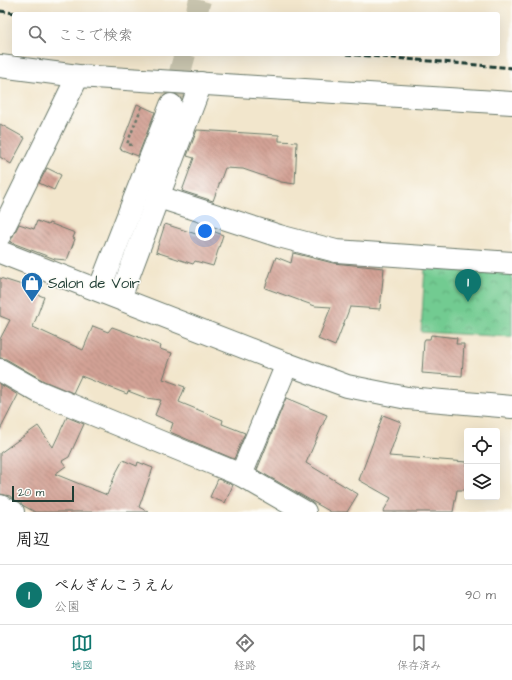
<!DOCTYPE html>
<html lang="ja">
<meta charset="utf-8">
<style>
body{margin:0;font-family:"Architects Daughter","Klee One",sans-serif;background:#f2f2f2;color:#222}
.controls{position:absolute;right:12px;bottom:12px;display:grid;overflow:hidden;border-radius:4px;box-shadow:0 4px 16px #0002}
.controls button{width:36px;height:36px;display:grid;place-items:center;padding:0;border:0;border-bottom:1px solid #e0e0e0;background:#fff;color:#222;font:20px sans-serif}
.scale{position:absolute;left:12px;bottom:10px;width:62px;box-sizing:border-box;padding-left:4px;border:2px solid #1f3d34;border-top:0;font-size:11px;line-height:14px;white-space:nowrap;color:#1f3d34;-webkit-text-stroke:3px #fdfcf7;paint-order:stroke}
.you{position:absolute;left:205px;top:231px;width:14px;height:14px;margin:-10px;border:3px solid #fff;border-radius:50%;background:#1a73e8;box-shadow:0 0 0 6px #1a73e833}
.badge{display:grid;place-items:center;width:26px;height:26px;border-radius:50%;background:#0f766e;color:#fff;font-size:13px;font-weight:700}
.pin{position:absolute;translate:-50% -33px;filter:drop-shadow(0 1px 2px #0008)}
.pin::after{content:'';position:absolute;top:21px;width:14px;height:12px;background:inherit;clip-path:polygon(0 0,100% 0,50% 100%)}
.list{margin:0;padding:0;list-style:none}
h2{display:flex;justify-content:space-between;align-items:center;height:52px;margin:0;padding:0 16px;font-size:17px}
h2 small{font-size:13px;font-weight:400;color:#767676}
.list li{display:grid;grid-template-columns:26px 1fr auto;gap:12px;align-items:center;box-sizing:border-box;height:60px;padding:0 16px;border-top:1px solid #e0e0e0}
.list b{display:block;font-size:15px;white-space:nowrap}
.list p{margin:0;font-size:13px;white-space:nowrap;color:#767676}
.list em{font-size:13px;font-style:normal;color:#767676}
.icon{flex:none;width:22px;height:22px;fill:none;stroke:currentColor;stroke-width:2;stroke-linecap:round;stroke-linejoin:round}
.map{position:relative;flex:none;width:512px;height:512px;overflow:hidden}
.search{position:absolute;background:#fff;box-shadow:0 4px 16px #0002;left:12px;right:12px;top:12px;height:44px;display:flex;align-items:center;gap:10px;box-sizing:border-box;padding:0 14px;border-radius:4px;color:#767676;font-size:15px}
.sheet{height:112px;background:#fff}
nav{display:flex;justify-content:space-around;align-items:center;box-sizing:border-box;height:56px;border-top:1px solid #e0e0e0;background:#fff;font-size:11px;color:#767676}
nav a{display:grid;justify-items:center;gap:2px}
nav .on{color:#0f766e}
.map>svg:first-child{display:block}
</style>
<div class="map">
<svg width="512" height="512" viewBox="0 0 512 512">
<defs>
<pattern id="park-crowns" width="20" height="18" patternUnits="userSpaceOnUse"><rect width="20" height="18" fill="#72cb91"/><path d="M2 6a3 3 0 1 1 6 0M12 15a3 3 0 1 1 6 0" fill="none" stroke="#5da677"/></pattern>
<pattern id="building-back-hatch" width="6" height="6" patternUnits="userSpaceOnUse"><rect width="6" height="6" fill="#d3a295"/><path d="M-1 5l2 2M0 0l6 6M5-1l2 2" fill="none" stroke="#ab857a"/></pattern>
</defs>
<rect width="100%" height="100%" fill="#fdfcf7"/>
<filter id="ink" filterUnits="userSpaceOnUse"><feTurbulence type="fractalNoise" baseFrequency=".025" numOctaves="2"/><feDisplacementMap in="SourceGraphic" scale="8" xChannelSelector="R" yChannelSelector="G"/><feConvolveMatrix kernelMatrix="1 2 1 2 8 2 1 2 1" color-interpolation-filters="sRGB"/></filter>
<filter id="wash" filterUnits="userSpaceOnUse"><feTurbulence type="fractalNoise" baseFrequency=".012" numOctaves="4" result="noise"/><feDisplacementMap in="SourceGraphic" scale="16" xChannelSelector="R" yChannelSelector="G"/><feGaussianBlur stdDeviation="0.9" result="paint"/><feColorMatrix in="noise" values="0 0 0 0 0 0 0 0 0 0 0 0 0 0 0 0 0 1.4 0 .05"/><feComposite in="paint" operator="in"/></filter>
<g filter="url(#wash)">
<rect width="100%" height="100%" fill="#f2e6cc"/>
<path fill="url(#park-crowns)" stroke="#488462" d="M 425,267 L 512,272 L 512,337 L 421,332 Z"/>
<g id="blocks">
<g fill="url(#building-back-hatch)">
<path d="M 137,104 L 155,112 L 138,156 L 120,149 Z"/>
<path d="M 0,124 L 25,138 L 11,164 L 0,157 Z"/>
<path d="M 197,130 L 279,135 L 279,141 L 297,142 L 295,184 L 281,182 L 243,169 L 225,168 L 213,201 L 182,191 L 194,158 L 187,156 Z"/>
<path d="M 47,168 L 61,175 L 54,190 L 39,183 Z"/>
<path d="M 37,221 L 48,225 L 49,223 L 75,233 L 73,238 L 75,239 L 67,260 L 55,259 L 10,242 L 19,224 L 34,229 Z"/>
<path d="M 165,224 L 202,236 L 205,228 L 223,235 L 213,266 L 195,261 L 193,264 L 156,252 Z"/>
<path d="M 293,253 L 333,263 L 384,268 L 380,309 L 350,307 L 335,346 L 318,339 L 331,307 L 315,306 L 265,288 L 276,257 L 291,263 Z"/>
<path d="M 0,278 L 25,286 L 24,289 L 44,297 L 33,327 L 83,350 L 93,326 L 108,332 L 112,327 L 126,332 L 161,346 L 160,349 L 172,353 L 163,379 L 185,387 L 179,402 L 223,420 L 222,424 L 245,433 L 234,459 L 170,432 L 173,423 L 155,415 L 161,400 L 146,398 L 128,391 L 127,394 L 81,376 L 73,393 L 44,381 L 6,359 L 0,358 L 0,339 L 10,320 L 0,316 Z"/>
<path d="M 431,335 L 457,338 L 456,344 L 464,344 L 462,376 L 422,373 L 424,341 L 425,339 L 430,339 Z"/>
<path d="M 0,384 L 18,395 L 0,430 Z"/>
<path d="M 286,398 L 327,415 L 306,463 L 358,494 L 347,512 L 331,512 L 257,470 Z"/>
<path d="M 383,415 L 401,422 L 389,456 L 467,462 L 467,490 L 457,490 L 453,512 L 383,512 L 391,498 L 359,480 Z"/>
<path d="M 67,417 L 84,424 L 69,457 L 62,461 L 66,466 L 55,474 L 107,495 L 116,473 L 123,460 L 137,466 L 138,462 L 153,468 L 139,507 L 148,512 L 35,512 L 24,506 L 10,496 L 0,494 L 0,453 L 38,426 L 53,447 Z"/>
<path d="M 218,479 L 233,485 L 225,503 L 210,497 Z"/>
</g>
</g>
</g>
<g filter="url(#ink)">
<use href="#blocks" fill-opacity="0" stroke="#697869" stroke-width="1"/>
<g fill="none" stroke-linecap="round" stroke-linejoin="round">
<g stroke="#c8c4ae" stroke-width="22" stroke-dasharray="22 11" stroke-linecap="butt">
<path d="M 196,14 L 200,0"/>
<path d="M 171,105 L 185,54"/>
</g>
<g stroke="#697869" stroke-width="24">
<g id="minor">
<path d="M 0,66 L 78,76 L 512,103"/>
<path d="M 159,197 L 279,236 L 336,251 L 512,263"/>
<path d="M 0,235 L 78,76"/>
<path d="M 0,252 L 287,364 L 347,386 L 407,398 L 512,407"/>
<path d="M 99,290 L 171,105"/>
<path d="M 120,298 L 201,83"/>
<path d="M 0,370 L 39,392 L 241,475 L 305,512"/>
<path d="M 241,475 L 287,364"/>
<path d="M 0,506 L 13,512"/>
</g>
</g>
<path stroke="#697869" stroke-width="2.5" stroke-dasharray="3 3" stroke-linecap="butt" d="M 132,145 L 127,144 L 142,106"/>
<use href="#minor" stroke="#fff" stroke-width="22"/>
<g stroke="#1f3d34" stroke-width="3" stroke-dasharray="6 3" stroke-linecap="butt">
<path d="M 0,11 L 22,14"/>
<path d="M 346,54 L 512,68"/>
</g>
</g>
</g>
<defs>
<g id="shop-pin" transform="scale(1.15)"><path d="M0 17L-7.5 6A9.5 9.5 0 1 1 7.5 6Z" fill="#1f6fb2" stroke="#fdfcf7"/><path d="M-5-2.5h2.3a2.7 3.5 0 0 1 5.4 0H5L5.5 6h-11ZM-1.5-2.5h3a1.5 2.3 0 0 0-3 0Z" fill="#fff"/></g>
</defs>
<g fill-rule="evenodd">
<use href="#shop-pin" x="32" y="283"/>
</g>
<g text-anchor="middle" stroke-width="3" stroke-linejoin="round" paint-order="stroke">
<g font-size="15" fill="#1f3d34" stroke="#fdfcf7" text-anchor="start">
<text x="48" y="288">Salon de Voir</text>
</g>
</g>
</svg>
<div class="controls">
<button><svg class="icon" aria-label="locate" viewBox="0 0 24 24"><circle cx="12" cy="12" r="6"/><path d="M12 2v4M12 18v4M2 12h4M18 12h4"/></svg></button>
<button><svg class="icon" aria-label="layers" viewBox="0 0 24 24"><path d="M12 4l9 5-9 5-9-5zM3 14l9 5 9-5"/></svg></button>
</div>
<div class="scale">20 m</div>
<div class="you"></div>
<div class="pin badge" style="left:468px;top:302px">1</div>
<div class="search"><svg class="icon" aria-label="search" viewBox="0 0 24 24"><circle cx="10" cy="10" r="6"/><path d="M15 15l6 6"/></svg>ここで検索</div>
</div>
<section class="sheet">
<h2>周辺<small></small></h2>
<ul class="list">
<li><span class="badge">1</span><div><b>ぺんぎんこうえん</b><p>公園</p></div><em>90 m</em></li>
</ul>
</section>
<nav>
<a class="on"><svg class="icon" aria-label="map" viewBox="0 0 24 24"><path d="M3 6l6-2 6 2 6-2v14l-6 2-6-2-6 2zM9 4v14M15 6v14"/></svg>地図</a>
<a><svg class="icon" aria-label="directions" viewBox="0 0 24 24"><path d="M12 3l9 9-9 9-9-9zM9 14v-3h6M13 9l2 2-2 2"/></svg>経路</a>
<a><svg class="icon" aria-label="saved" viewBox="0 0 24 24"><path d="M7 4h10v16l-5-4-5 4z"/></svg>保存済み</a>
</nav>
